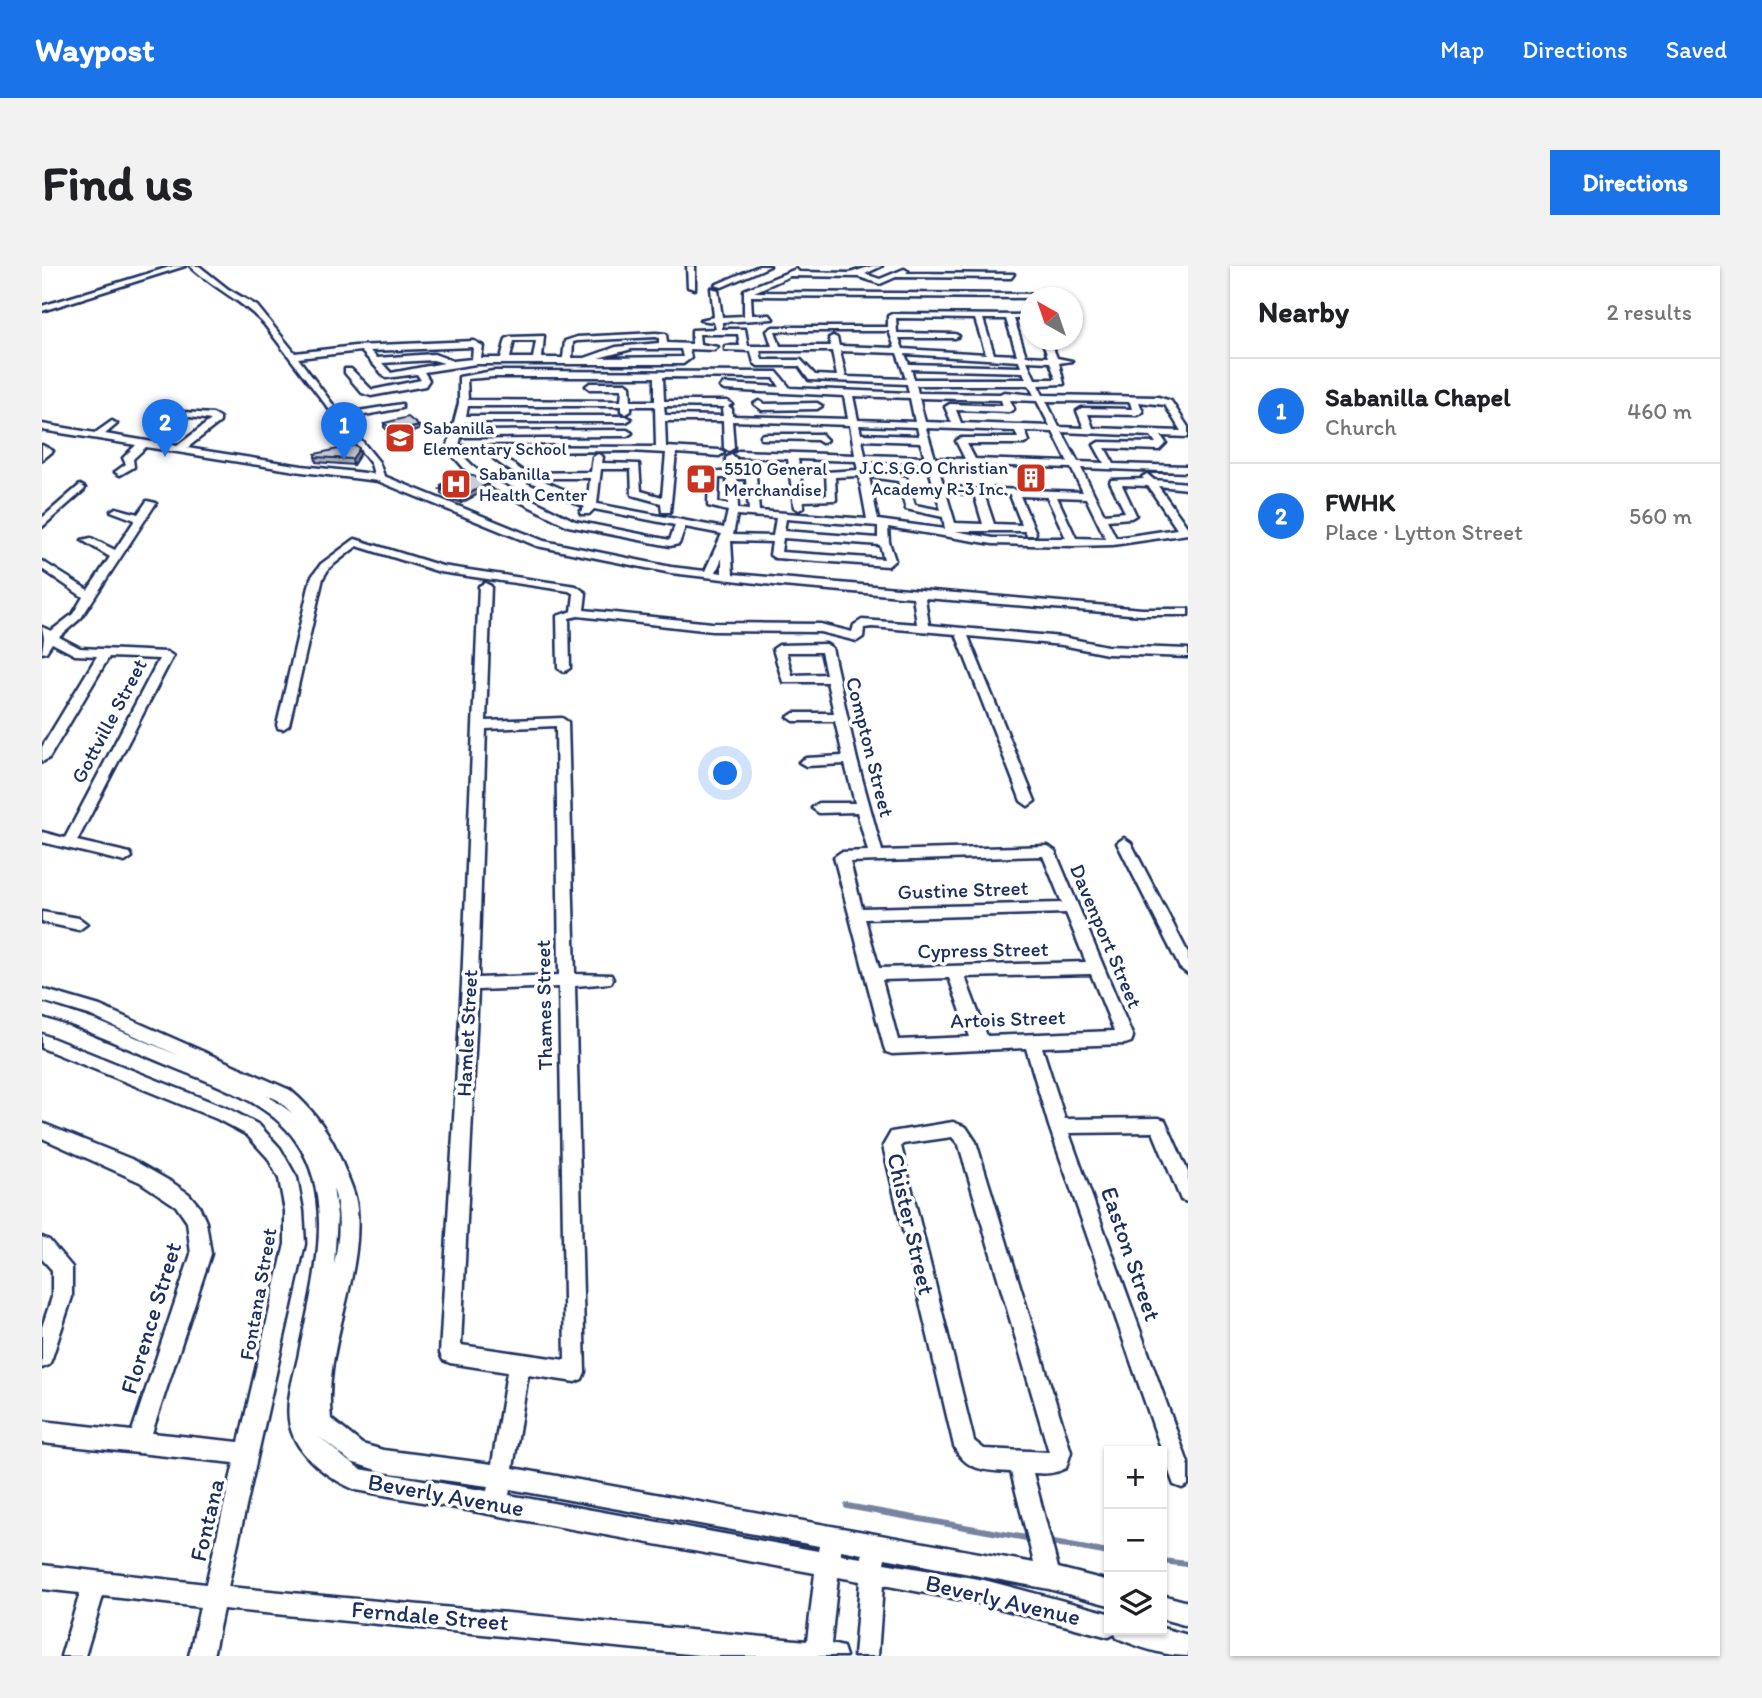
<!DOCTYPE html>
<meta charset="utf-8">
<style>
body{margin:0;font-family:Itim,sans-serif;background:#f2f2f2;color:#202124}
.controls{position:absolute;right:21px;bottom:21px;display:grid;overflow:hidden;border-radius:0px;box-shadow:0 2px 5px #0004}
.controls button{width:63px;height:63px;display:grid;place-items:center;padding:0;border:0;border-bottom:2px solid #e0e0e0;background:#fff;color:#202124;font:35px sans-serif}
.compass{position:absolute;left:978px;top:21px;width:63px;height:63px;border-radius:50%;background:#fff;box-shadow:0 2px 5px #0004;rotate:320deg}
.you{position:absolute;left:684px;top:508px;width:24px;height:24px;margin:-18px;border:5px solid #fff;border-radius:50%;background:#1a73e8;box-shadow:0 0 0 10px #1a73e833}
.badge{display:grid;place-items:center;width:46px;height:46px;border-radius:50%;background:#1a73e8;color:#fff;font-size:23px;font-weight:700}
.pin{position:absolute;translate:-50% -58px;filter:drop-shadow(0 2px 4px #0008)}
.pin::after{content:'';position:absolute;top:37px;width:24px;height:21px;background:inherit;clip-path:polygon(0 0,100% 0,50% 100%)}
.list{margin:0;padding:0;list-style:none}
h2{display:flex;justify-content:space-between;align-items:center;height:91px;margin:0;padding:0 28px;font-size:30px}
h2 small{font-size:23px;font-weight:400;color:#757577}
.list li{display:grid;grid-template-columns:46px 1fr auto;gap:21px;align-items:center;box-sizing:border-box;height:105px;padding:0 28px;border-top:2px solid #e0e0e0}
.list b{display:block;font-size:26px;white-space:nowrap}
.list p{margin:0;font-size:23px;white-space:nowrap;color:#757577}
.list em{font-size:23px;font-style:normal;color:#757577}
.icon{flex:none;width:38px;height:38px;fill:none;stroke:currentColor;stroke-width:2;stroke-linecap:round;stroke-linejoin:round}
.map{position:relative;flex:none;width:1146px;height:1390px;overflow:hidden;border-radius:0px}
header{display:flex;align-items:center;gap:42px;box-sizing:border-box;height:98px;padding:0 35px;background:#1a73e8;color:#fff}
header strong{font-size:33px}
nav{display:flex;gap:38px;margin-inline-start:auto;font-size:24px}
.intro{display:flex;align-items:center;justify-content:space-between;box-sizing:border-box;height:168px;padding:0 42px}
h1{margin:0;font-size:49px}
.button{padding:18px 32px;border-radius:0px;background:#1a73e8;color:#fff;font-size:24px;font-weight:700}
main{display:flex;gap:42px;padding:0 42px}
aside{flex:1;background:#fff;border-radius:0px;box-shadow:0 2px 5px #0004}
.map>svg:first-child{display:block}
</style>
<header>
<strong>Waypost</strong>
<nav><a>Map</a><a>Directions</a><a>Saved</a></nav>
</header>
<div class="intro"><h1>Find us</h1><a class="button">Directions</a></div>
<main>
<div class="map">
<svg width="1146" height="1390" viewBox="0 0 1146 1390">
<rect width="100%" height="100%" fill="#fff"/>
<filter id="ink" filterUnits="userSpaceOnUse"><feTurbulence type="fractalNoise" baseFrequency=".0143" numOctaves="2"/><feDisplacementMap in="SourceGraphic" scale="14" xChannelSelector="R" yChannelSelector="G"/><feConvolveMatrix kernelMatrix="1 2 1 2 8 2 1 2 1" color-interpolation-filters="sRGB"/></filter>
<g filter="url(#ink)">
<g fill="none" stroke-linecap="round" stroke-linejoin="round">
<g stroke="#77839f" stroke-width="6">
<path d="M 805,1240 L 990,1273"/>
<path d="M 1006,1276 L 1067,1287"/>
<path d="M 1120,1295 L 1146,1298"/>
</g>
<g stroke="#1b2f5e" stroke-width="5">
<g id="minor">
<path d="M 131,0 L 143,0 L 0,45 L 0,40 Z"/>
<path d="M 148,0 L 157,0 L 186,23 L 215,40 L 253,87 L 313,80 L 432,75 L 441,80 L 439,92 L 459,92 L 464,73 L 468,71 L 502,70 L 500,92 L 521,92 L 523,75 L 535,71 L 614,67 L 624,68 L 625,77 L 650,78 L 650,64 L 674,63 L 672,56 L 658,54 L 672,51 L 669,22 L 676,24 L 680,51 L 702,50 L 702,24 L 754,3 L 757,6 L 808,7 L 830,0 L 840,0 L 823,8 L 838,13 L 862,3 L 866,5 L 864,7 L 972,8 L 969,12 L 854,11 L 838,18 L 817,11 L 748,10 L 712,26 L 989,28 L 993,30 L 988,32 L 709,30 L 710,49 L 728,49 L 731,53 L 680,56 L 680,63 L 703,63 L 706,80 L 730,80 L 725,65 L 731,61 L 846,61 L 846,50 L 850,48 L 988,49 L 988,53 L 972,53 L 984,90 L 1006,91 L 1000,74 L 1008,74 L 1015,92 L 1030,95 L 1017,97 L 1022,118 L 996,119 L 1001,129 L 1116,131 L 1129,135 L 1146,161 L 1146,171 L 1119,170 L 1124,177 L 1117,184 L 1063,182 L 1072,198 L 1146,200 L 1146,206 L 1039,202 L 1062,248 L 1083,246 L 1068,216 L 1069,214 L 1102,213 L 1100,211 L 1105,208 L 1112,214 L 1146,217 L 1146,223 L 1116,220 L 1146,262 L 1146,268 L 1071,279 L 1031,280 L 951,278 L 846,261 L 847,276 L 853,294 L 846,300 L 733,292 L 728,289 L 730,276 L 689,275 L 691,308 L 1100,343 L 1146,343 L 1146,349 L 1100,349 L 883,332 L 887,359 L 1020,371 L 1065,380 L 1146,383 L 1146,391 L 1065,388 L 1020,379 L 926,370 L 993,535 L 986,540 L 979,535 L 914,368 L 830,361 L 822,362 L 821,371 L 815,375 L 778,366 L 670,365 L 536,350 L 527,352 L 528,402 L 522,406 L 516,402 L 515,350 L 530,345 L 532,328 L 527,325 L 398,306 L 315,280 L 287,302 L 281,312 L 247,459 L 241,463 L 236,462 L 235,459 L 269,312 L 279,298 L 313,273 L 400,300 L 534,320 L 544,327 L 542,344 L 670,357 L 778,358 L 810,366 L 812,359 L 820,354 L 875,358 L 871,331 L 740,320 L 629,307 L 495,280 L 336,215 L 260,206 L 104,181 L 91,193 L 92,201 L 78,209 L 73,206 L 84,198 L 81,192 L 94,179 L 0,164 L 0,158 L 53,167 L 70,155 L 75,158 L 63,168 L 135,180 L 169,154 L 141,150 L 141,146 L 171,148 L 178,152 L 178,156 L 145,182 L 260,200 L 332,208 L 329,198 L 222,58 C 201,35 171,22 148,0 ZM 854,52 L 933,53 L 944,88 L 861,83 L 857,72 L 913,72 L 917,70 L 913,68 L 855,67 ZM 941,53 L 964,53 L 975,89 L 952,88 ZM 733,65 L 847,65 L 853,82 L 797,80 L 795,72 L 791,70 L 787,72 L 789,80 L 738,80 ZM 657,68 L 696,68 L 698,80 L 683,80 L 683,84 L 709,85 L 712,97 L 716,100 L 757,100 L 767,114 L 865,118 L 867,127 L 748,122 L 735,106 L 451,105 L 417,111 L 417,137 L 405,183 L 431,212 L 526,260 L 628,280 L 637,278 L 643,261 L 680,268 L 663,305 L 629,301 L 502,275 L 342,210 L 337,196 L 302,153 L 360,142 L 360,138 L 298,148 L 256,92 L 319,85 L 344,112 L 375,108 L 379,114 L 330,124 L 309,103 L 303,103 L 303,107 L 320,127 L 329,130 L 383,120 L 387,114 L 382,106 L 434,98 L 641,98 L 649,92 L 647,83 L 672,84 L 676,81 L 658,78 ZM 614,71 L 617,72 L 617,77 L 574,81 L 543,92 L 530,92 L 531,76 L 535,75 ZM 472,75 L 494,75 L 491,92 L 468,92 ZM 431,81 L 430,93 L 411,95 L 392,88 L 335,92 L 328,85 ZM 590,83 L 639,83 L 641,91 L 556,92 ZM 718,85 L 790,85 L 795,110 L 773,109 L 759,94 L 720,94 ZM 798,85 L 855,87 L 864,113 L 804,111 ZM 863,88 L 977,95 L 979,101 L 867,98 ZM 391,94 L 402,97 L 349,107 L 340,97 ZM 985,95 L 1008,96 L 1014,113 L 993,113 ZM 869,103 L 981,106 L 984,113 L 872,113 ZM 451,111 L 613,111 L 613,135 L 589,135 L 588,120 L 584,117 L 548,117 L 544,120 L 548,123 L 580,123 L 579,135 L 426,134 L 425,113 ZM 621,111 L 732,112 L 738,121 L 682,118 L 678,121 L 682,124 L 802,130 L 806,153 L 690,150 L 690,143 L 686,140 L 690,138 L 685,135 L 622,135 ZM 874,119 L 987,119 L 992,129 L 962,126 L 958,128 L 876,127 ZM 811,130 L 868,132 L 873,156 L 816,154 ZM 877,132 L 959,134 L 961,140 L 908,138 L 903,141 L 910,157 L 883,156 ZM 968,134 L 995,135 L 1008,160 L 919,157 L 914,144 L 967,146 L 972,143 ZM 1004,135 L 1088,136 L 1090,143 L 1040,142 L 1035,145 L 1042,162 L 1017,161 ZM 1097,136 L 1123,139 L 1139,165 L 1051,162 L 1046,148 L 1096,149 L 1101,146 ZM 426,140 L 579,140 L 579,145 L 584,148 L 589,145 L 589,140 L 613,140 L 614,181 L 417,180 L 419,171 L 585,170 L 590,167 L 585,164 L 420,165 L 422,156 L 584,156 L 589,153 L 584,150 L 424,150 ZM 622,140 L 683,141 L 680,143 L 681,150 L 623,149 ZM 623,155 L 681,155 L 682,182 L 687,185 L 692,182 L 690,155 L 808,159 L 813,189 L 697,185 L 692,188 L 697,191 L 746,193 L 752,241 L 757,244 L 762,241 L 761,235 L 794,234 L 793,211 L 817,210 L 825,253 L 717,245 L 714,210 L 709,207 L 695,207 L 694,192 L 689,189 L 684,192 L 685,206 L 672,206 L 667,209 L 666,240 L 686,245 L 682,262 L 555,238 L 559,203 L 589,203 L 590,229 L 619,237 L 620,246 L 628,246 L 634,187 L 677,190 L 682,187 L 677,184 L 624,181 ZM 817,159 L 875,161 L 877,170 L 819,168 ZM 884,162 L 973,165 L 976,172 L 919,172 L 914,175 L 923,193 L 893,192 ZM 983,165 L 1011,166 L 1026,196 L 933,193 L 925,178 L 982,178 L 987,175 ZM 1020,166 L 1109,170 L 1114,177 L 1057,176 L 1052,179 L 1062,197 L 1036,196 ZM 820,174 L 878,176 L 883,191 L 823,189 ZM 587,185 L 624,187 L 620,231 L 599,225 L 597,198 L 560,197 L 561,191 L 556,188 L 551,191 L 549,206 L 483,207 L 455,186 ZM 417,186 L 444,186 C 473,213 508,225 543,241 L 538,246 L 539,248 L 547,248 L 552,243 L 633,259 L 628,274 L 533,255 L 439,208 ZM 756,193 L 814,195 L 816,204 L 784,206 L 785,229 L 761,229 ZM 824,195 L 885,197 L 899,244 L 873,239 L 864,211 L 826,205 ZM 895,198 L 926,199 L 931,206 L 934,207 L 939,204 L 936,199 L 1029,202 L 1041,226 L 902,221 ZM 827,211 L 856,215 L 864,243 L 901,251 L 903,263 L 836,254 ZM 495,212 L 548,212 L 546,234 ZM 677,212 L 685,212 L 686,238 L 676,237 ZM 695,213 L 704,213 L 707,244 L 696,243 ZM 1080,219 L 1106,220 L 1135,263 L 1074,272 L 1065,254 L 1089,252 L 1094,249 ZM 904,227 L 932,228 L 941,258 L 913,257 ZM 942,228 L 968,229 L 980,259 L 952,258 ZM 978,230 L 1005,231 L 1024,272 L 951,272 L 913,265 L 983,265 L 985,269 L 993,269 L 994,267 ZM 1015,231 L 1044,232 L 1064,273 L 1034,272 ZM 695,249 L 734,252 L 731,270 L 691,269 ZM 744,253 L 836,260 L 836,272 L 742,265 ZM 741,272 L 838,279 L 842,293 L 739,286 ZM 680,292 L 680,307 L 674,306 Z"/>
<path d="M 645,0 L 653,0 L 653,23 L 646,21 Z"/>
<path d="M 717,0 L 728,0 L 680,21 L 673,19 Z"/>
<path d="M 717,135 L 722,138 L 775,137 L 780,140 L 775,143 L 720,144 L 712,138 Z"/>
<path d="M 722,168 L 779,168 L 785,174 L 780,177 L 775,174 L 719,173 L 719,169 Z"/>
<path d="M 0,179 L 11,185 L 0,194 Z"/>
<path d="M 38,219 L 43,222 L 42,224 L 0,261 L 0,252 Z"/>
<path d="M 105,235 L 114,237 L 39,352 L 17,371 L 38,382 L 125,386 L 131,390 L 35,575 L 88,587 L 90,591 L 83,596 L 0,576 L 0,566 L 23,572 L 117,393 L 67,391 L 7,492 L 0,496 L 0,481 L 55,390 L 33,389 L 10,377 L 4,386 L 0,387 L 2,372 L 0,361 L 9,365 L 31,348 L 41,331 L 0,303 L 0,295 L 46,324 L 68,291 L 40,274 L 49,272 L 73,284 L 93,254 L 69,245 L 74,242 L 96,248 Z"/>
<path d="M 443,317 L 449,320 L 444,455 L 520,452 L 526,456 L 533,708 L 569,709 L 571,713 L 569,717 L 533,720 L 543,1106 L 540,1113 L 533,1116 L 486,1109 L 471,1202 L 992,1297 L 969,1206 C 945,1205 923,1205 912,1180 L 841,880 L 849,866 L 911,856 L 924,861 L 934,876 L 1029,1186 L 1024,1202 C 1012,1208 1004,1208 991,1207 L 1016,1302 L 1067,1315 L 1067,1339 L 1007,1323 L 843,1292 L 842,1297 L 942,1314 L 1067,1347 L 1067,1364 L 1120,1362 L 1146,1369 L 1146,1390 C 1123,1390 1096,1381 1075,1372 L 1073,1368 L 1067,1371 L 942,1338 L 841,1319 L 836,1390 L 812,1390 L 818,1315 L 796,1311 L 789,1378 L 801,1381 L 804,1390 L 667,1390 L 181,1343 L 171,1390 L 147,1390 L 158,1341 L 61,1330 L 43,1390 L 19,1390 L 38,1327 L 0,1323 L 0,1299 L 164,1318 L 192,1197 L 0,1177 L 0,1155 L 90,1165 L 149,988 L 145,956 L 134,940 L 98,916 L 0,872 L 0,857 L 89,893 L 131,917 L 147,928 L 157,940 L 164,956 L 169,988 L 110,1167 L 197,1176 L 243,978 L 243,945 L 237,913 L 226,892 L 205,869 L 175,853 L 0,782 L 0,768 L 187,843 L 217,859 L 238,882 L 255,912 L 261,945 L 263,978 L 186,1321 L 765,1375 L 773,1307 L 314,1224 C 287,1213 255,1190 248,1160 C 243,1138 251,1113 256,1092 C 269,1025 297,936 254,875 C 225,833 167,817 123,798 C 82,781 42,762 0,749 L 0,737 L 55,755 L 138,790 L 47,749 L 0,735 L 0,723 L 58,740 L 248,824 C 272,844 289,868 300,897 C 306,912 314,927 315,943 C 321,1015 281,1081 289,1153 L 320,1178 L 341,1184 L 450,1198 L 465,1106 L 408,1097 L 401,1094 L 398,1087 L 420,718 L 437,320 ZM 514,460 L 517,709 L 436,712 L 444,463 ZM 517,721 L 523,1094 L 419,1079 L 436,724 ZM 225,829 L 236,834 L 250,847 ZM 910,871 L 917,879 L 1007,1186 L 942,1183 L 932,1175 L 859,880 L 861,878 ZM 291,922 C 300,947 297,974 292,999 L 295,950 ZM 276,1170 L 306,1195 L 341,1206 L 446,1220 L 445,1225 L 318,1203 ZM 468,1223 L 777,1280 L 776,1285 L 467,1229 ZM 799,1284 L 820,1288 L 820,1292 L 799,1289 Z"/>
<path d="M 784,378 L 790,382 L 815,494 L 840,585 L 1006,580 L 1013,585 L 1091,771 L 1089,776 L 1083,778 L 1000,781 L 1023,853 L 1117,852 L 1123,854 L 1146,906 L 1146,936 L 1139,934 L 1111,866 L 1027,867 L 1146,1197 L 1146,1219 L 1140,1222 L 1132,1219 L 1129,1211 L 1007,860 L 984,782 L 850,788 L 844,786 L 842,781 L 792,591 L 799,586 L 826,585 L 815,546 L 777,547 L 770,542 L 777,537 L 813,537 L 803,498 L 764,500 L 757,496 L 764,492 L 801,490 L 793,455 L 752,455 L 746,451 L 752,447 L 792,447 L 785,416 L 741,416 L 731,383 L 737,379 ZM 744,386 L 779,386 L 784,408 L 750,409 ZM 1001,590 L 1020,637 L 820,642 L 808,596 ZM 1024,647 L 1044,696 L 837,702 L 823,653 ZM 1049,708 L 1072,765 L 945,770 L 923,711 ZM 907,712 L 928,771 L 856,774 L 840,714 Z"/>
<path d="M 1082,572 L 1089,577 L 1146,687 L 1146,708 L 1138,702 L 1075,577 Z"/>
<path d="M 0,646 L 37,652 L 45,658 L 37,664 L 0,656 Z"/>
<path d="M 0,971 L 7,974 L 30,1001 L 30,1031 L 10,1092 L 7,1099 L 0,1102 L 0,1061 L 10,1031 L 10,1004 L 0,993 Z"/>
<path d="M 1120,1329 L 1146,1336 L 1146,1360 L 1120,1353 Z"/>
</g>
</g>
<use href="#minor" fill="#fff" fill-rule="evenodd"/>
</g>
<g fill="#aeb1bb" stroke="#1b2f5e" stroke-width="2">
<path d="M 342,157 L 377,164 L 352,171 L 342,161 Z"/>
<path d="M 273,188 L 318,188 L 311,199 L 274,196 Z"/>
<path d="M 421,212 L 446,218 L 446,223 L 419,237 L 399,228 L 399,219 Z"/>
</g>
<g fill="#8d9099" stroke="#1b2f5e" stroke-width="2">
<path d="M 377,160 L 377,164 L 352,171 L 352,166 Z"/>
<path d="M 317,183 L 318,188 L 311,199 L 310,193 Z"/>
<path d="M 446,218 L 446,223 L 419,237 L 418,232 Z"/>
</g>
<g fill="#caceda" stroke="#1b2f5e" stroke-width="2">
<path d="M 366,151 L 377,160 L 352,166 L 342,157 Z"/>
<path d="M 314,179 L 317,183 L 310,193 L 273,191 L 273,188 Z"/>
<path d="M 428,208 L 446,218 L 418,232 L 398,223 L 403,221 L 399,219 L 416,210 L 421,212 Z"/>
</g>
</g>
<defs>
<g id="school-square" transform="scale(1.575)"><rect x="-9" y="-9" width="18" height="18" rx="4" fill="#c8321e" stroke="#fff"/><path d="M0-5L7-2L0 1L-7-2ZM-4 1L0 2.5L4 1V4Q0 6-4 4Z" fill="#fff"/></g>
<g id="building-square" transform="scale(1.575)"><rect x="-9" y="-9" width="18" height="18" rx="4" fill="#c8321e" stroke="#fff"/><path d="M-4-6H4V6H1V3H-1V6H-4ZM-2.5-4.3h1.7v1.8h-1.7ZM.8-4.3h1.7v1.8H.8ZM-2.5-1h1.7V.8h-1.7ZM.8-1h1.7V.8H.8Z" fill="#fff"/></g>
<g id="pharmacy-square" transform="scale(1.575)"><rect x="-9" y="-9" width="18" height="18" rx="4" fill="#c8321e" stroke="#fff"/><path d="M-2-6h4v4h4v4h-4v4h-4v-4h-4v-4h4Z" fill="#fff"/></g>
<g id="hospital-square" transform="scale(1.575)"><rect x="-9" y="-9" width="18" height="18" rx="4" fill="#c8321e" stroke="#fff"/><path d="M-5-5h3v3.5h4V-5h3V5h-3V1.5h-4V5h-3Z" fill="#fff"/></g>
</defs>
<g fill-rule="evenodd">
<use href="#school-square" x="358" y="172"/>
<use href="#building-square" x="989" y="212"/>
<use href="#pharmacy-square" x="659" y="213"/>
<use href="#hospital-square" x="414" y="218"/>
</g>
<g text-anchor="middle" stroke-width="7" stroke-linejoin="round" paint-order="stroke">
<g font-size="18" fill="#1b2f5e" stroke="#fff" text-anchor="start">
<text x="381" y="168">Sabanilla<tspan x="381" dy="21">Elementary School</tspan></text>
<text x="966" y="208" text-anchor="end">J.C.S.G.O Christian<tspan x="966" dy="21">Academy R-3 Inc.</tspan></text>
<text x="682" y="209">5510 General<tspan x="682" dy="21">Merchandise</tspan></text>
<text x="437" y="214">Sabanilla<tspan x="437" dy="21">Health Center</tspan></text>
</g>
<g font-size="21" fill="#1b2f5e" stroke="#fff">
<text transform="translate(67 455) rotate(-62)" y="7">Gottville Street</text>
<text transform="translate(828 481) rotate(76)" y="7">Compton Street</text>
<text transform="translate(921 624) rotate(-2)" y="7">Gustine Street</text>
<text transform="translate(1064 670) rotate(67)" y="7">Davenport Street</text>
<text transform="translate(941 684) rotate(-1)" y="7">Cypress Street</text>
<text transform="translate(502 739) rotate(-91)" y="7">Thames Street</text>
<text transform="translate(966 753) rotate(-2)" y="7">Artois Street</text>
<text transform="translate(425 767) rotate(-87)" y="7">Hamlet Street</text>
<text transform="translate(216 1028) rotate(-80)" y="7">Fontana Street</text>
</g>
<g font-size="24" fill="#1b2f5e" stroke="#fff">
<text transform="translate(869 958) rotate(77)" y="8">Chister Street</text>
<text transform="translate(1089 988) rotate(71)" y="8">Easton Street</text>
<text transform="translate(109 1052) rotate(-73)" y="8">Florence Street</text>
<text transform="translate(404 1229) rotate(10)" y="8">Beverly Avenue</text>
<text transform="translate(165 1254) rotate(-77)" y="8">Fontana</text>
<text transform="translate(961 1334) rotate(13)" y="8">Beverly Avenue</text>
<text transform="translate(388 1350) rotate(5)" y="8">Ferndale Street</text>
</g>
</g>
</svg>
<div class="controls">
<button>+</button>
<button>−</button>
<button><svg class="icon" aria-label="layers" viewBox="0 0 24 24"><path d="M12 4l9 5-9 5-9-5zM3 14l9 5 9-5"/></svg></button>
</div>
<svg class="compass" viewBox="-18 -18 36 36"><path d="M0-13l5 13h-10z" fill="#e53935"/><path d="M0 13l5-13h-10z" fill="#757577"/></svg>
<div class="you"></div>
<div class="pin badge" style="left:302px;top:194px">1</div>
<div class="pin badge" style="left:123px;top:191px">2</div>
</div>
<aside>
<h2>Nearby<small>2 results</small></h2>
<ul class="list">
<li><span class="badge">1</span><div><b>Sabanilla Chapel</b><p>Church</p></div><em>460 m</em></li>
<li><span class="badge">2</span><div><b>FWHK</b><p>Place · Lytton Street</p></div><em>560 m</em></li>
</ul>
</aside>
</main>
